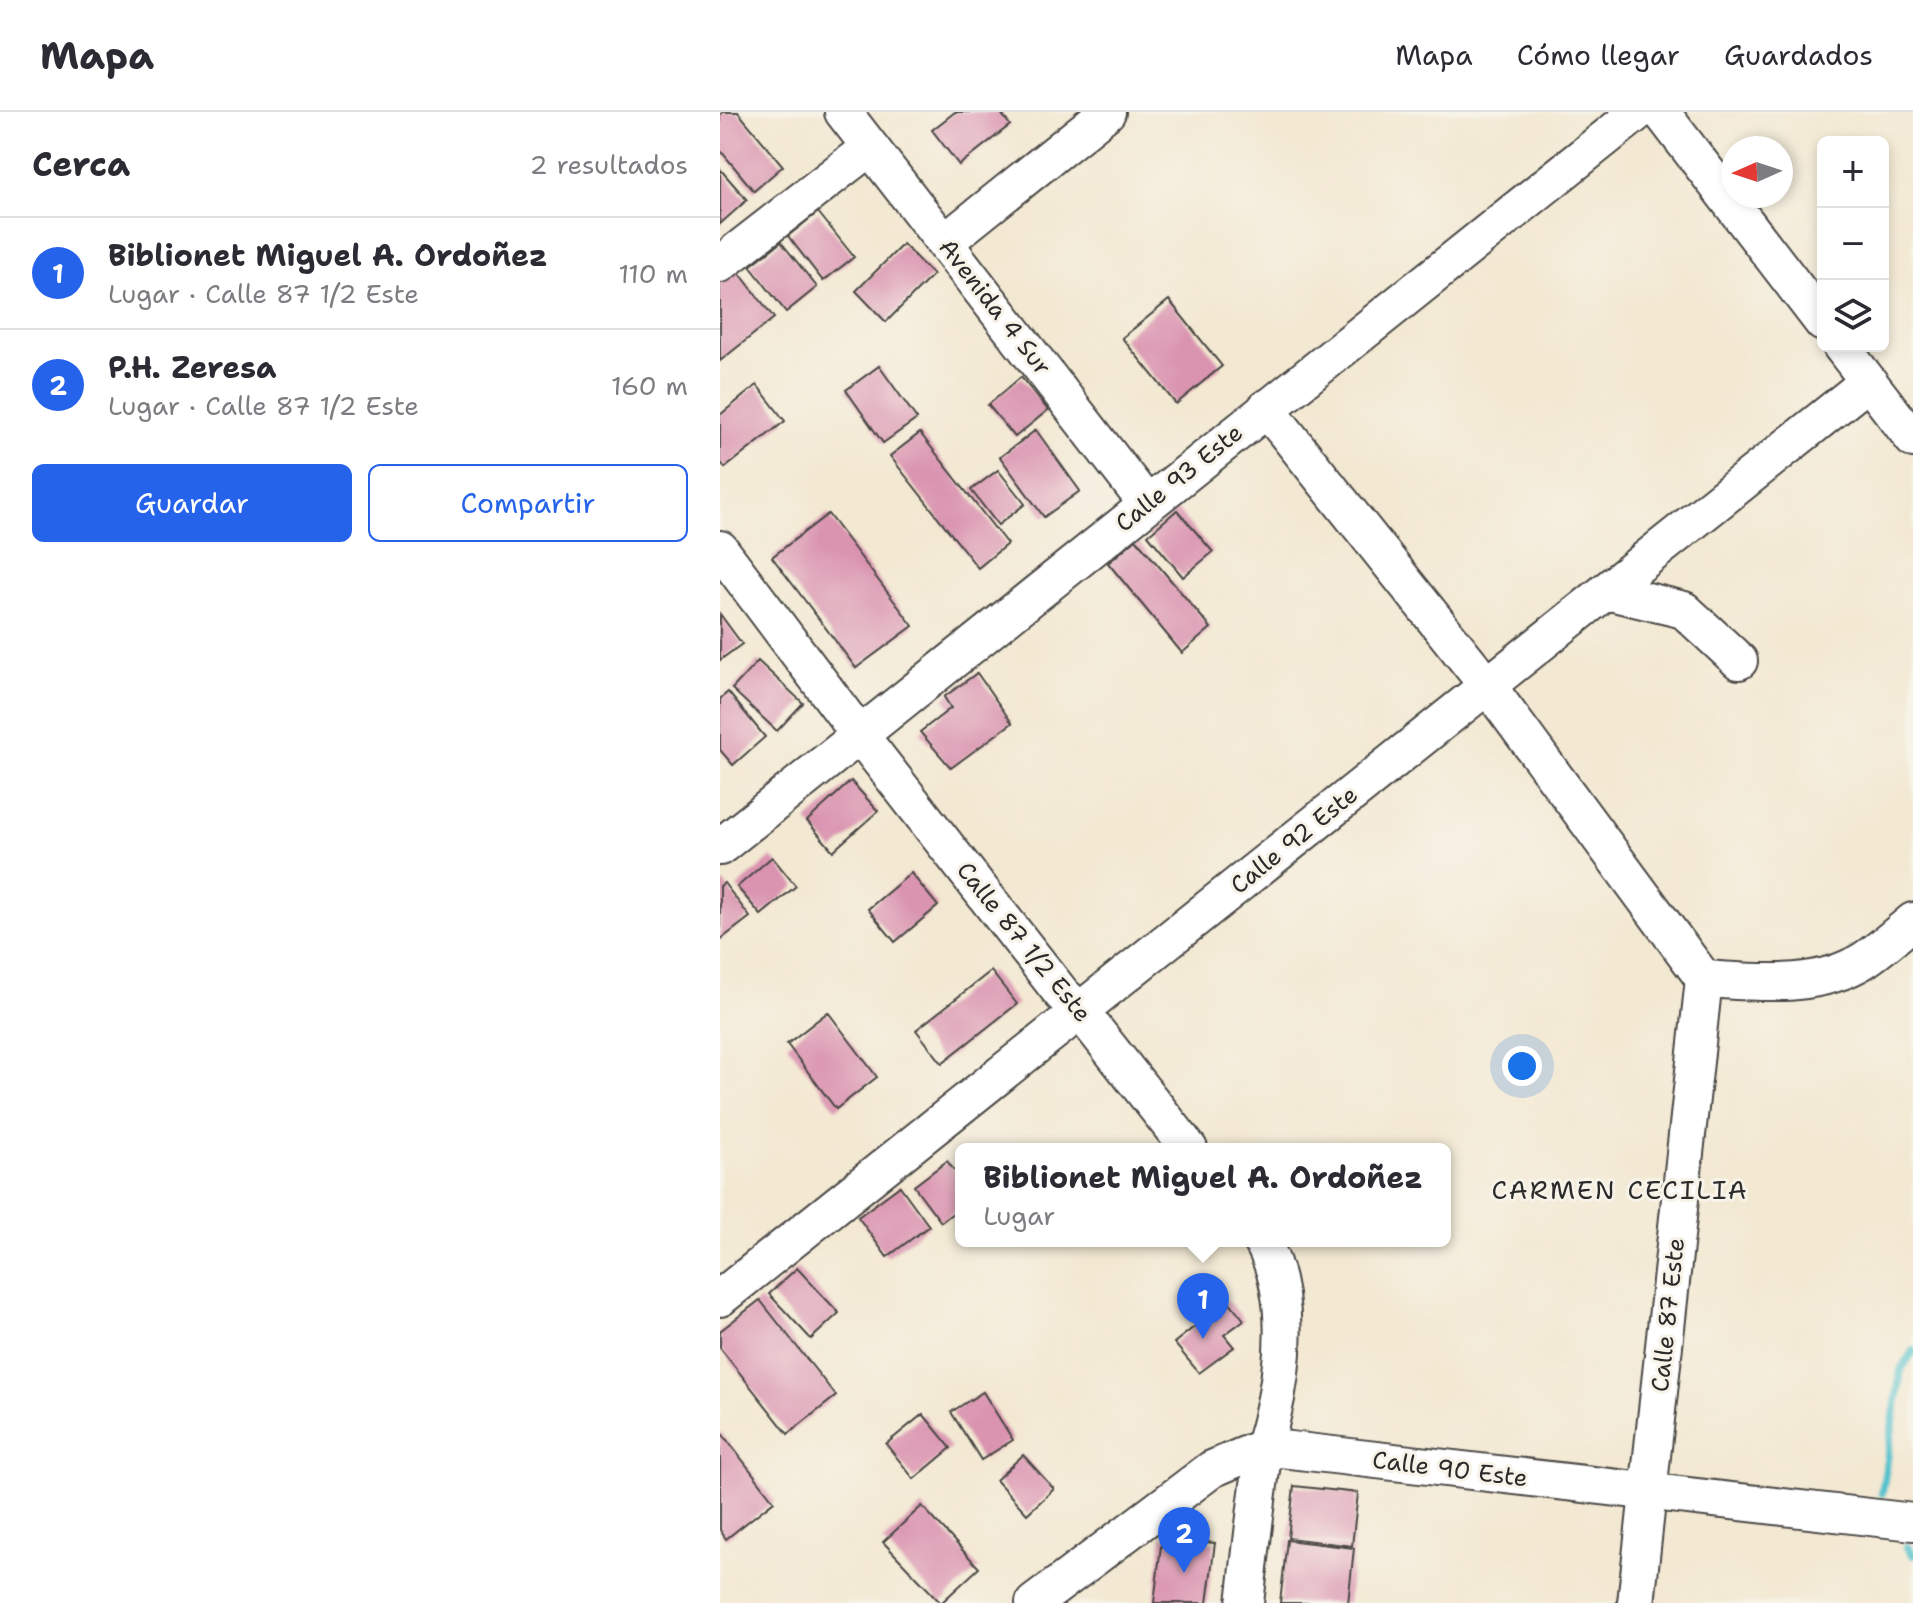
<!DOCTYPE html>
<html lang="es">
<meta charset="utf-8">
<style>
body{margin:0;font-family:"Shantell Sans",sans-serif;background:#f2f2f3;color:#2b2b33}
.controls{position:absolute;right:24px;top:24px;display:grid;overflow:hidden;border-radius:12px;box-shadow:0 4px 12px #0003}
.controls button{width:72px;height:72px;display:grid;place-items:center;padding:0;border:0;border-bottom:2px solid #e1e1e2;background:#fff;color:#2b2b33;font:40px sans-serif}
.compass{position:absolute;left:1001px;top:24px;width:72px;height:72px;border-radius:50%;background:#fff;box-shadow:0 4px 12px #0003;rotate:267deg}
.you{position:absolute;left:802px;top:954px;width:28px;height:28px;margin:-20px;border:6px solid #fff;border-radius:50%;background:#1a73e8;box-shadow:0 0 0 12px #1a73e833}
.badge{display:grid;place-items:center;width:52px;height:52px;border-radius:50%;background:#2563eb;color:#fff;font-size:26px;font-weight:700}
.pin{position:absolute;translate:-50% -66px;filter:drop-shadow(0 2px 4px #0008)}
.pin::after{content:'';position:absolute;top:42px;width:28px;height:24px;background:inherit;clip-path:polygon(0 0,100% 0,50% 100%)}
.popup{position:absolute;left:235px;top:1031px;width:496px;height:104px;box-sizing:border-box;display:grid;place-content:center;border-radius:12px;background:#fff;filter:drop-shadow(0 2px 6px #0005);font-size:26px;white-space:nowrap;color:#7c7c81}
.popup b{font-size:30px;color:#2b2b33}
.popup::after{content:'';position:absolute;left:50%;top:100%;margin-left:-16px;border:16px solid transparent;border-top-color:#fff}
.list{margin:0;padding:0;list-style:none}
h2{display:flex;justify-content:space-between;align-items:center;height:104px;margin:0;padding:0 32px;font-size:34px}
h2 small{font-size:26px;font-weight:400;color:#7c7c81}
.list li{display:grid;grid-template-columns:52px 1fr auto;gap:24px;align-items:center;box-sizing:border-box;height:112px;padding:0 32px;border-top:2px solid #e1e1e2}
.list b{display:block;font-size:30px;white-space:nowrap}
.list p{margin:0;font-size:26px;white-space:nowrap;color:#7c7c81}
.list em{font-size:26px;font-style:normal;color:#7c7c81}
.actions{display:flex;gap:16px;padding:24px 32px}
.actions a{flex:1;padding:18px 0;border:2px solid #2563eb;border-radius:12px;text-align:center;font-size:28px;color:#2563eb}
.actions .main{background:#2563eb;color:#fff}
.icon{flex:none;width:44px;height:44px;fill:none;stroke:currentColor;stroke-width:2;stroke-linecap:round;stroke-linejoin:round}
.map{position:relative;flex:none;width:1193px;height:1491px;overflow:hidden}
header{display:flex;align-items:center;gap:48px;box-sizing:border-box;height:112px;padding:0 40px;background:#fff;border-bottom:2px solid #e1e1e2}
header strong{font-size:38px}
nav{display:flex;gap:44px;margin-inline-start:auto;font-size:28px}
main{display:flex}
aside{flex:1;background:#fff}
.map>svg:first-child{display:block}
</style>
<header>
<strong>Mapa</strong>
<nav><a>Mapa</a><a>Cómo llegar</a><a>Guardados</a></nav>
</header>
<main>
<aside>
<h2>Cerca<small>2 resultados</small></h2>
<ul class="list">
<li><span class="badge">1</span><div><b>Biblionet Miguel A. Ordoñez</b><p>Lugar · Calle 87 1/2 Este</p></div><em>110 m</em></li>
<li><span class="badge">2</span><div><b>P.H. Zeresa</b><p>Lugar · Calle 87 1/2 Este</p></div><em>160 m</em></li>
</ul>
<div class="actions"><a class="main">Guardar</a><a>Compartir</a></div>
</aside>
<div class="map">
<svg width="1193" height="1491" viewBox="0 0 1193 1491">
<rect width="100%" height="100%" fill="#f7f3e8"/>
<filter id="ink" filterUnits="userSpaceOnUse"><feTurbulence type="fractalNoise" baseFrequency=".0125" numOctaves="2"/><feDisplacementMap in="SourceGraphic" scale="16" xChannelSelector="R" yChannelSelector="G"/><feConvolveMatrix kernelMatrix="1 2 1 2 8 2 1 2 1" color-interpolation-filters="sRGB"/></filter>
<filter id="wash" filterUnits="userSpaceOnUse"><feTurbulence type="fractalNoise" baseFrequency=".006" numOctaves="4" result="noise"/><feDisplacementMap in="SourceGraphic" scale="32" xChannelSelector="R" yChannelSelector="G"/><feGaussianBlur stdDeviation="1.8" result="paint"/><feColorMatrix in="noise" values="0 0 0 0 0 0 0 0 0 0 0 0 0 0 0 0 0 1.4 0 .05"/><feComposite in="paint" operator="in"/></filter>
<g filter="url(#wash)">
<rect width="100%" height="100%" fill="#f3e8d2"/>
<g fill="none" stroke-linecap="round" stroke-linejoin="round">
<g stroke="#55c2cd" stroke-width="8">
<path d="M 1162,1381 L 1181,1258 L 1193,1239"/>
<path d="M 1187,1435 L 1193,1443"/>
</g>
</g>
<g id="blocks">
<g fill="#da94b0">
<path d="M 3,0 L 18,0 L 63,54 L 34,79 L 0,38 L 0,3 Z"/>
<path d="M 235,0 L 280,0 L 290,13 L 239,53 L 212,18 Z"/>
<path d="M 0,57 L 27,88 L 0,112 Z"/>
<path d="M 98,100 L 134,145 L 103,169 L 68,124 Z"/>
<path d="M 61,130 L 97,175 L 66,200 L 30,154 Z"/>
<path d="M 183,132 L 213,163 L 166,210 L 136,179 Z"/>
<path d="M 15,155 L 54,206 L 0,249 L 0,167 Z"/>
<path d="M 449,188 L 502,254 L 456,292 L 402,226 Z"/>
<path d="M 159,254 L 197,307 L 163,331 L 126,278 Z"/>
<path d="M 301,265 L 328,298 L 295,325 L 268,293 Z"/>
<path d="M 37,273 L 65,309 L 5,356 L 0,349 L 0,303 Z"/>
<path d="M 316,318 L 360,379 L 324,405 L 280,345 Z"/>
<path d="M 200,321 L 287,432 L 258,456 L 170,344 Z"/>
<path d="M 278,358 L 305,392 L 278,413 L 251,378 Z"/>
<path d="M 457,398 L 493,440 L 463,465 L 428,423 Z"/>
<path d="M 108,402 L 193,514 L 136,556 L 52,445 Z"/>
<path d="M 416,427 L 491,516 L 462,541 L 388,451 Z"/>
<path d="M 0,502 L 22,532 L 0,548 Z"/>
<path d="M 38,549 L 83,591 L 57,619 L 12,577 Z"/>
<path d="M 257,561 L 292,611 L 231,656 L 200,620 L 231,596 L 224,585 Z"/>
<path d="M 8,580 L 45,625 L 13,653 L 0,638 L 0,587 Z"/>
<path d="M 131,669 L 158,699 L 113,739 L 87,709 Z"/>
<path d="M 52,745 L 76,774 L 41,803 L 17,775 Z"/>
<path d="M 191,761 L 218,794 L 175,830 L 148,797 Z"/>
<path d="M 4,771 L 30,805 L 0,828 L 0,774 Z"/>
<path d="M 271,859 L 297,892 L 222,951 L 196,918 Z"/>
<path d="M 108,900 L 157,965 L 116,997 L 67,932 Z"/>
<path d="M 227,1049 L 241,1067 L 241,1095 L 221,1110 L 194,1074 Z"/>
<path d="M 180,1074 L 209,1114 L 167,1145 L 138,1105 Z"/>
<path d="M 77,1156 L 119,1201 L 91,1227 L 49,1182 Z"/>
<path d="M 40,1188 L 116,1284 L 68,1322 L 0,1236 L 0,1219 Z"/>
<path d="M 508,1188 L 524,1208 L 504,1223 L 514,1235 L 479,1261 L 454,1231 Z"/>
<path d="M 263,1280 L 293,1328 L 261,1348 L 231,1300 Z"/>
<path d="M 203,1302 L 231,1336 L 194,1367 L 166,1332 Z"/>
<path d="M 0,1319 L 54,1389 L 6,1427 L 0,1418 Z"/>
<path d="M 303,1343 L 334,1377 L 307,1402 L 276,1368 Z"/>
<path d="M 574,1374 L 638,1381 L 632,1434 L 568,1426 Z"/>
<path d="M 202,1394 L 259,1456 L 221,1491 L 163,1430 Z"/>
<path d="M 442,1425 L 495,1431 L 487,1491 L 434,1491 Z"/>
<path d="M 567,1428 L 634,1436 L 628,1491 L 560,1491 Z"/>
</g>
</g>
</g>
<g filter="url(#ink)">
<use href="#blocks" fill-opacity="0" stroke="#494744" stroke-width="2"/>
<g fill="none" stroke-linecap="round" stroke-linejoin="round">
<g stroke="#494744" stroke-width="40">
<g id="minor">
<path d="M 123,0 L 427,392"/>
<path d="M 941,0 L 1103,211"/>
<path d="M 225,130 L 387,0"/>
<path d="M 0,152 L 149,36"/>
<path d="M 1121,234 L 1193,327"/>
<path d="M 546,296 L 767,573 L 984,867"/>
<path d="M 0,437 L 139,622 L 342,882 L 361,900 L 469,1037"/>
<path d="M 886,479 L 964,498 L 1019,549"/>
<path d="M 0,735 L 918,0"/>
<path d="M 984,867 C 1037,870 1096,878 1144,848 C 1161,837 1177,822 1193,809"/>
<path d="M 0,1186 L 1148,270"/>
<path d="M 314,1491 L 492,1357 L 544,1335 L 1193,1410"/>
<path d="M 525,1491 C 531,1440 536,1389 544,1338 C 545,1328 549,1319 551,1309 C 565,1253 571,1180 542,1129"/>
<path d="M 916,1491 L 984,867"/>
</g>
</g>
<use href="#minor" stroke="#fff" stroke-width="36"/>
</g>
</g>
<g text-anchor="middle" stroke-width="6" stroke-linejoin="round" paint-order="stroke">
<g font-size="24" fill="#2b2b2b" stroke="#f7f3e8">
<text transform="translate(275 195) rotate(52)" y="8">Avenida 4 Sur</text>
<text transform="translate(459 366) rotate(-39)" y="8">Calle 93 Este</text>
<text transform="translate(574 728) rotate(-39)" y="8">Calle 92 Este</text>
<text transform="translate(304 830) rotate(51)" y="8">Calle 87 1/2 Este</text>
<text transform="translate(948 1203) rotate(-84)" y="8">Calle 87 Este</text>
<text transform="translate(730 1357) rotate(7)" y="8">Calle 90 Este</text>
</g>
<g font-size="26" letter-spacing="2" fill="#2b2b2b" stroke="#f7f3e8">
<text x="900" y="1087">CARMEN CECILIA</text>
</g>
</g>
</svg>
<div class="controls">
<button>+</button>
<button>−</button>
<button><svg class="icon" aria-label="layers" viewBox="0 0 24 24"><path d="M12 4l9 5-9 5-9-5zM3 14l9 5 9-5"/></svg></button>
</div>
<svg class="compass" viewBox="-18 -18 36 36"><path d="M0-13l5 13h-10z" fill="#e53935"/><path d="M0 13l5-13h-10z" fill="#7c7c81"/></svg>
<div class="you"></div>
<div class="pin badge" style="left:483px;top:1227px">1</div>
<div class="popup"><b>Biblionet Miguel A. Ordoñez</b>Lugar</div>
<div class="pin badge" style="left:464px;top:1461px">2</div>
</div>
</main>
